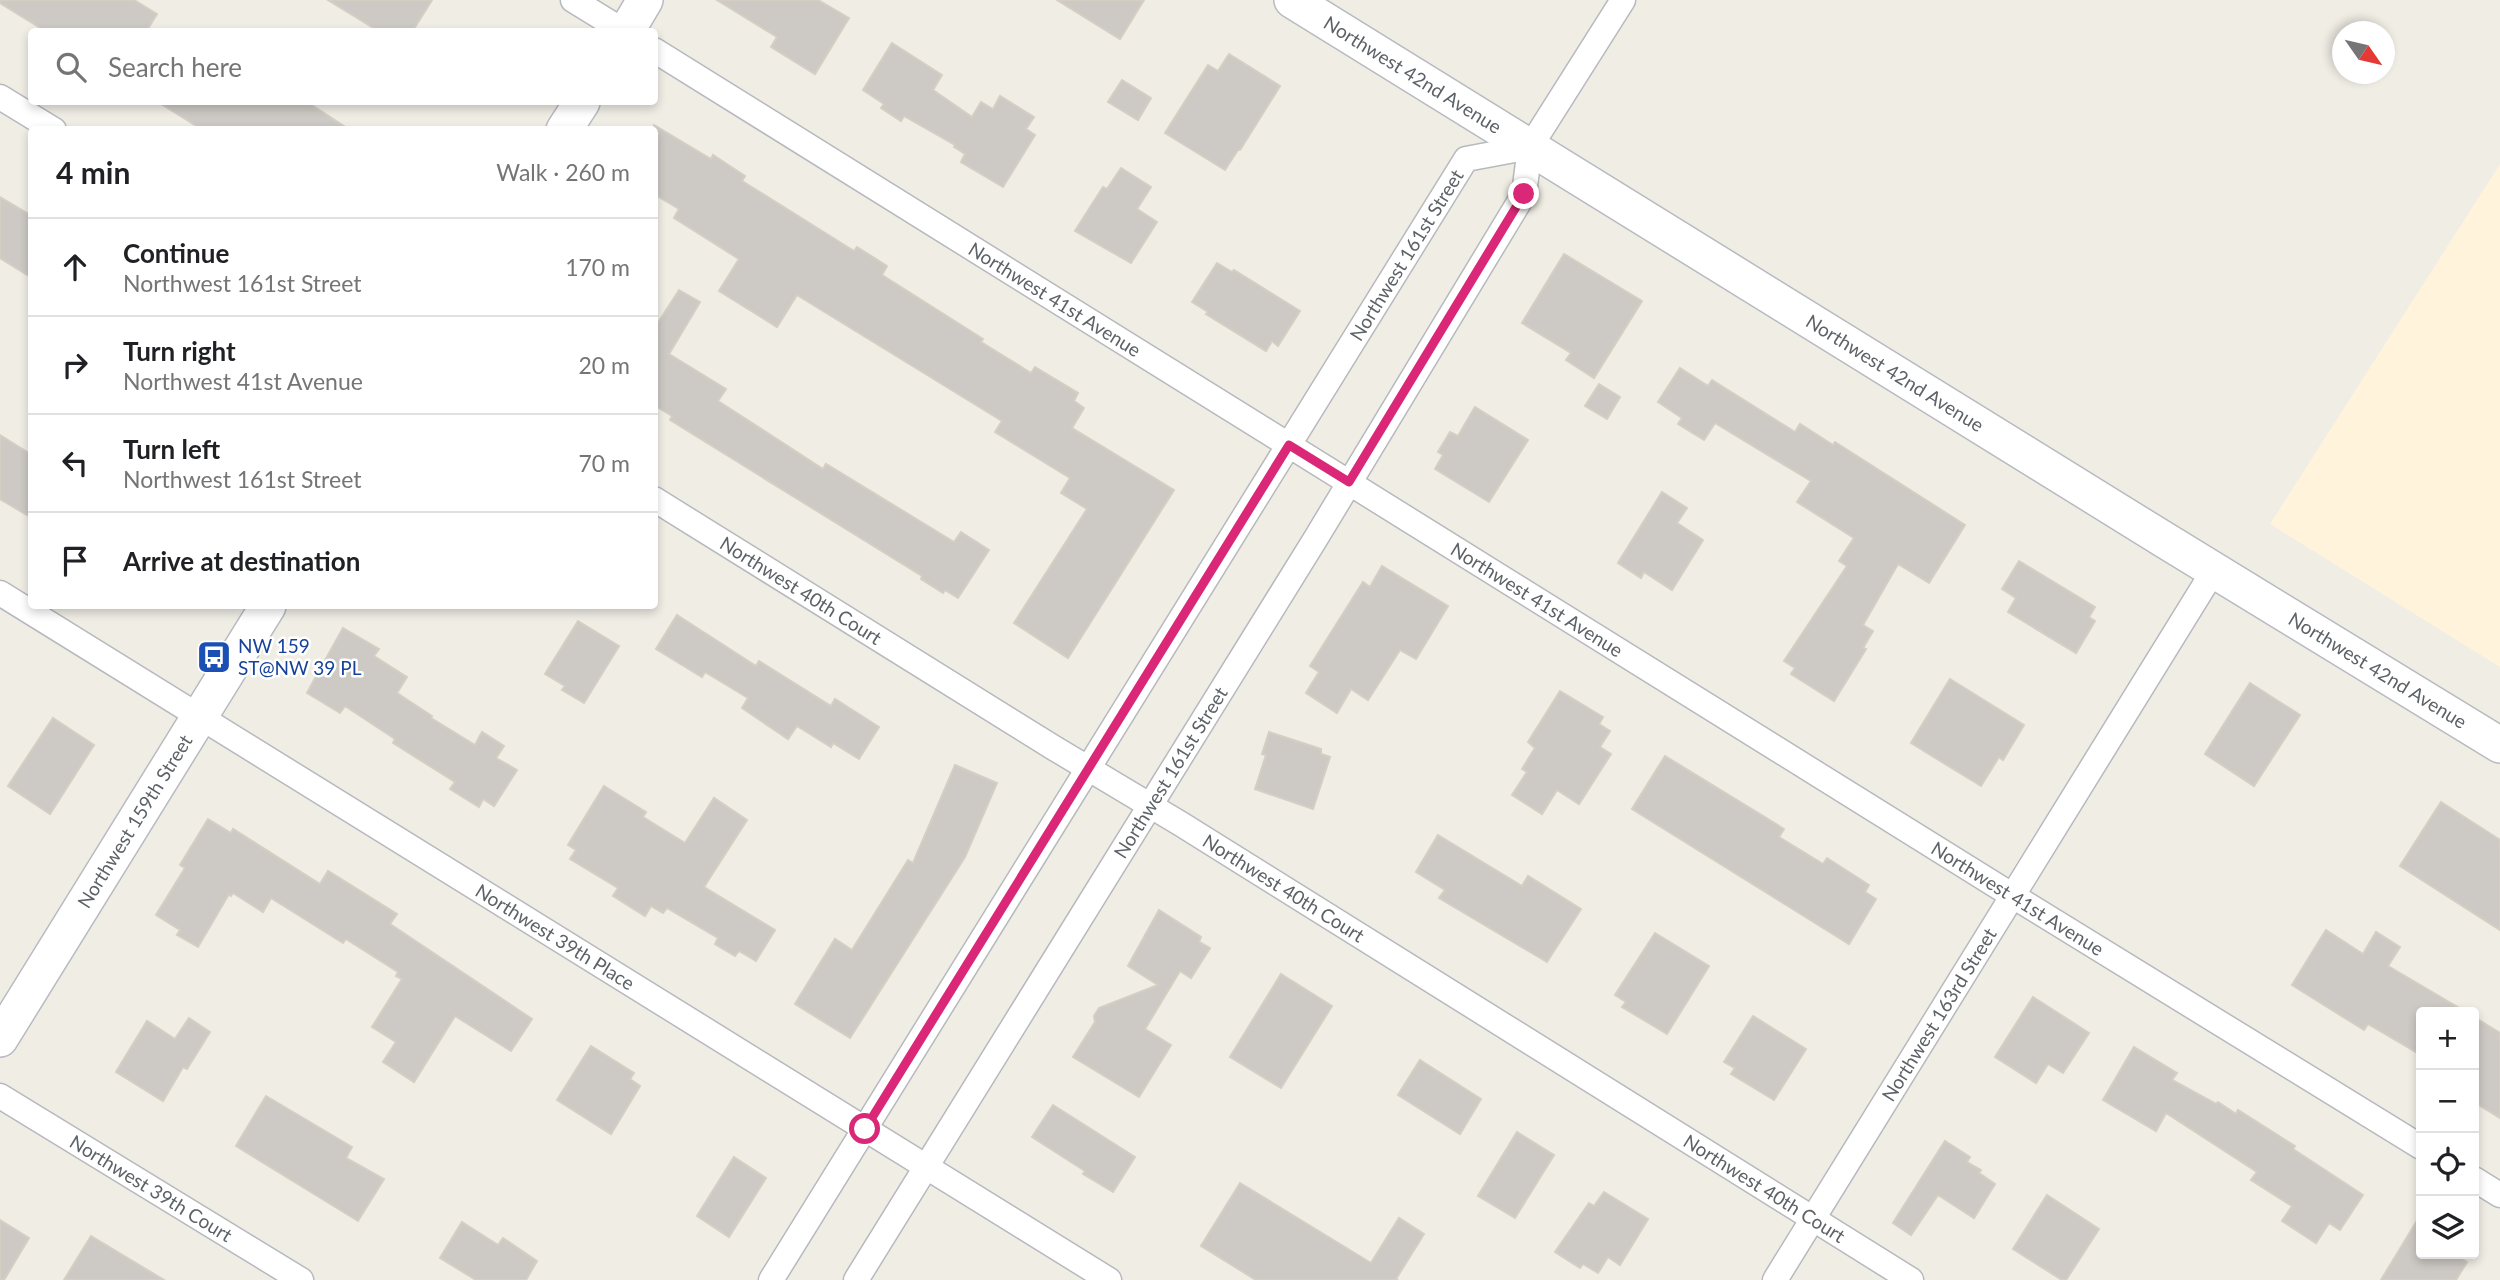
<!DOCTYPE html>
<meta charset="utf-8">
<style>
body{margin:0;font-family:Lato,sans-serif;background:#f6f6f6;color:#202124}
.controls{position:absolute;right:21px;bottom:21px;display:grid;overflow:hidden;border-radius:7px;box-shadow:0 4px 10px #0003}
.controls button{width:63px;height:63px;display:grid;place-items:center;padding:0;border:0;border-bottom:2px solid #e0e0e0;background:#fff;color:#202124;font:35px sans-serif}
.compass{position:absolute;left:2332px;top:21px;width:63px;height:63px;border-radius:50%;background:#fff;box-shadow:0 4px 10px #0003;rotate:124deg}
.stop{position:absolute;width:21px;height:21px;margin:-16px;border:5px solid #db2777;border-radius:50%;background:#fff}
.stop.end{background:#db2777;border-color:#fff;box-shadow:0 2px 7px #0008}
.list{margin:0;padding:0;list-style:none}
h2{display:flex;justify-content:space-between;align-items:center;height:91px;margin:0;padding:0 28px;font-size:30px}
h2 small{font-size:23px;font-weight:400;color:#757577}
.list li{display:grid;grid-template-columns:46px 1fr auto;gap:21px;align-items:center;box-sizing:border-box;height:98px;padding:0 28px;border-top:2px solid #e0e0e0}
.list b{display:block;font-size:26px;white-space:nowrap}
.list p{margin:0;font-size:23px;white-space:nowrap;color:#757577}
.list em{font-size:23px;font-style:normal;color:#757577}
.icon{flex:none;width:38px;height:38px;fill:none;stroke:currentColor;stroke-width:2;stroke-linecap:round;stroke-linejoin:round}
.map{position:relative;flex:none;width:2500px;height:1280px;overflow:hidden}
.search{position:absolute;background:#fff;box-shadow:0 4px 10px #0003;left:28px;top:28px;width:630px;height:77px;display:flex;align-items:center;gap:18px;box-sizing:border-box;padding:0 24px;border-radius:7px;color:#757577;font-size:26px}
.panel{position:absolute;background:#fff;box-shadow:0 4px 10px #0003;left:28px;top:126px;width:630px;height:483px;border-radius:7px}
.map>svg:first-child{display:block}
</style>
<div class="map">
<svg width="2500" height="1280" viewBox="0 0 2500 1280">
<rect width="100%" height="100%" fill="#f0ede5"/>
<path fill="#fff3dc" d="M 2500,164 L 2500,667 L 2270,524 Z"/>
<g fill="#cdc9c4" stroke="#d5cec3" stroke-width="2">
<path d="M 0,0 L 134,0 L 157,14 L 146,32 L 47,32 L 0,3 Z"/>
<path d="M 328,0 L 432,0 L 412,32 L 380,32 Z"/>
<path d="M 717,0 L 818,0 L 849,18 L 815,74 L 771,47 L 777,37 Z"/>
<path d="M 1057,0 L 1144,0 L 1120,39 Z"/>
<path d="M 892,43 L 942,75 L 933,90 L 972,117 L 981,102 L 993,109 L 1000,96 L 1034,117 L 1026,129 L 1035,135 L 1003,187 L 961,162 L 965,154 L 954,147 L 955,145 L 904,116 L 901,121 L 881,108 L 884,104 L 863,90 Z"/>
<path d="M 1229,54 L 1280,86 L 1240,150 L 1238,150 L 1225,170 L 1165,133 L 1208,65 L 1218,71 Z"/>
<path d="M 1122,80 L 1151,98 L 1138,120 L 1108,102 Z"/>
<path d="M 158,102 L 307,102 L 350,130 L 203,130 Z"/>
<path d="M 654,125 L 711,159 L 713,155 L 745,176 L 742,181 L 854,251 L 857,247 L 887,266 L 882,275 L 983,339 L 981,342 L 1031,373 L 1035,367 L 1078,393 L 1074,401 L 1084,408 L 1072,428 L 1174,490 L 1068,658 L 1014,623 L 1087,509 L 1061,493 L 1070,478 L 995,432 L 1002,421 L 797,295 L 777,327 L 719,291 L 739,259 L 674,218 L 679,209 L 654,194 Z"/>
<path d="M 1121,168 L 1151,187 L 1137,209 L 1157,222 L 1131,263 L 1075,231 L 1103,187 L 1107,189 Z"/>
<path d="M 0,197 L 32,216 L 32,278 L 0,258 Z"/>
<path d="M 1564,254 L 1642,301 L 1594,378 L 1566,360 L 1571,353 L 1522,323 Z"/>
<path d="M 1217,263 L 1232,272 L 1234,270 L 1300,311 L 1278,346 L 1272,341 L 1266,351 L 1206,314 L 1208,312 L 1192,302 Z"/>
<path d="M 679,290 L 700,302 L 669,354 L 726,389 L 718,401 L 823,469 L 826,464 L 954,542 L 961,532 L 989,550 L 958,598 L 945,590 L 943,593 L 921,579 L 922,576 L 670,420 L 672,416 L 654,405 L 654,329 Z"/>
<path d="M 1680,368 L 1708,386 L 1712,380 L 1795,432 L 1800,424 L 1833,445 L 1835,442 L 1965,525 L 1929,583 L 1898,564 L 1863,625 L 1873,631 L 1863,648 L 1866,649 L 1834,701 L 1791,674 L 1795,668 L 1784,661 L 1847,566 L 1839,561 L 1854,538 L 1797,502 L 1811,481 L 1715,423 L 1704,440 L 1678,424 L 1682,418 L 1658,402 Z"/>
<path d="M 1599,384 L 1620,397 L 1607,419 L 1585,406 Z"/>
<path d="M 1475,407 L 1528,440 L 1489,502 L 1435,469 L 1443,455 L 1438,452 L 1450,432 L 1458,436 Z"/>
<path d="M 0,435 L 32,455 L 32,518 L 0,499 Z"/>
<path d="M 1662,492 L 1687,508 L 1677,523 L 1703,540 L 1672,590 L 1644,572 L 1641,578 L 1618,563 Z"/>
<path d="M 2019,561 L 2095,607 L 2089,617 L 2095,621 L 2076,653 L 2008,612 L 2016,598 L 2002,589 Z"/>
<path d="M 1382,566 L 1448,606 L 1416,659 L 1400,650 L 1368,700 L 1351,689 L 1337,713 L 1306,693 L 1319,672 L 1310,666 L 1363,582 L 1370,587 Z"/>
<path d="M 677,615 L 756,666 L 759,661 L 831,706 L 835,699 L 879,727 L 859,759 L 833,743 L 831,747 L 797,726 L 788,739 L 742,708 L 748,698 L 705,672 L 702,677 L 656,649 Z"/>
<path d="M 578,621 L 619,646 L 584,703 L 562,690 L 565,686 L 545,674 Z"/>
<path d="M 343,628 L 379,649 L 374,656 L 407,677 L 397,693 L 432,716 L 431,718 L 475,745 L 482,732 L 504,746 L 496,758 L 517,770 L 494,806 L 483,799 L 479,807 L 450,789 L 455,782 L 393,743 L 395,739 L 345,706 L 340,713 L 307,693 Z"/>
<path d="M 1950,679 L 2024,725 L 2003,760 L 1999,757 L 1981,786 L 1911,743 Z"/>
<path d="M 2250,683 L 2300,715 L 2254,786 L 2205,754 Z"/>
<path d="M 1560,691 L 1603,717 L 1599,724 L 1610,731 L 1600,747 L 1611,754 L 1579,804 L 1557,790 L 1542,814 L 1512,795 L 1527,772 L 1522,769 L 1535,748 L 1528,742 Z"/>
<path d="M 53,718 L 94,745 L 50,814 L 8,786 Z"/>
<path d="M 1269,732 L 1321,749 L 1321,754 L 1330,757 L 1313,809 L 1255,789 L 1266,755 L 1262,754 Z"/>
<path d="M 1665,756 L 1784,829 L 1779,837 L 1823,864 L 1827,858 L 1869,885 L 1865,892 L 1876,899 L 1849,944 L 1632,809 Z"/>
<path d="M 955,765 L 997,783 L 965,857 L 850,1038 L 795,1004 L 835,939 L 852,950 L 908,860 L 913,863 Z"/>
<path d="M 604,786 L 646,812 L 643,817 L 685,843 L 714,798 L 747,820 L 704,887 L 775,930 L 756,961 L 739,951 L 735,956 L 715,944 L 718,938 L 667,908 L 663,913 L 651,906 L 645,916 L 613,896 L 618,888 L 570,859 L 576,850 L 568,845 Z"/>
<path d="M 2441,802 L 2500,840 L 2500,930 L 2400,866 Z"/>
<path d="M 208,819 L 231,833 L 233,829 L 320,884 L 328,871 L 397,914 L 390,924 L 532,1019 L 511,1051 L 455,1016 L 414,1082 L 383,1062 L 396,1042 L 372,1027 L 402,979 L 396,976 L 398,972 L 346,939 L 343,943 L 271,898 L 263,912 L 233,893 L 231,896 L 229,894 L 198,947 L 177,935 L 180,930 L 156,915 L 185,868 L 180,865 Z"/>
<path d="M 1438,835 L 1522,886 L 1528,876 L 1581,909 L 1547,962 L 1439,898 L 1445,890 L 1416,872 Z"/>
<path d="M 1159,910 L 1201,937 L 1199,942 L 1210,948 L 1191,978 L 1180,971 L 1145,1029 L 1171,1045 L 1139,1097 L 1073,1057 L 1095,1022 L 1094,1016 L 1099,1008 L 1158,985 L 1128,966 Z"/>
<path d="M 2326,930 L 2363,954 L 2376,932 L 2400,947 L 2388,966 L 2466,1012 L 2421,1012 L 2421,1055 L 2368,1024 L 2364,1030 L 2292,985 Z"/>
<path d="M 1655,933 L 1709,966 L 1667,1034 L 1622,1007 L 1626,1002 L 1615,995 Z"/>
<path d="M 1281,974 L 1332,1006 L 1281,1088 L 1230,1057 Z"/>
<path d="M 2033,997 L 2089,1033 L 2063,1073 L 2048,1064 L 2036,1083 L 1995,1057 Z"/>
<path d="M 1753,1016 L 1806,1049 L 1774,1100 L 1731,1074 L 1735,1068 L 1724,1062 Z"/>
<path d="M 2474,1017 L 2500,1033 L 2500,1118 L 2474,1102 Z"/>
<path d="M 189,1018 L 210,1032 L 187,1069 L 183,1067 L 163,1101 L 116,1072 L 147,1021 L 175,1039 Z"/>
<path d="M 591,1046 L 634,1073 L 630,1079 L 640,1086 L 611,1134 L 557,1100 Z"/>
<path d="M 2134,1047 L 2177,1073 L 2172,1080 L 2216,1104 L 2218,1102 L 2236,1114 L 2238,1110 L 2295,1146 L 2293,1149 L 2363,1195 L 2340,1230 L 2329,1223 L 2316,1243 L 2282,1221 L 2292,1206 L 2251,1180 L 2257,1172 L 2166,1113 L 2156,1131 L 2103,1100 Z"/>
<path d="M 1420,1060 L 1481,1099 L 1460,1134 L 1398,1095 Z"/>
<path d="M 266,1096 L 352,1147 L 346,1158 L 384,1179 L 358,1221 L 236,1146 Z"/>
<path d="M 1053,1105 L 1135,1157 L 1113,1192 L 1083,1174 L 1085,1171 L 1032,1137 Z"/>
<path d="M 1517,1132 L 1554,1155 L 1515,1218 L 1478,1196 Z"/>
<path d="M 1945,1141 L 1970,1157 L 1967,1162 L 1981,1170 L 1979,1173 L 1995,1184 L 1974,1218 L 1938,1195 L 1911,1235 L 1893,1223 Z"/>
<path d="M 734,1157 L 766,1178 L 729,1237 L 697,1216 Z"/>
<path d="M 1240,1183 L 1371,1263 L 1399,1218 L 1424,1234 L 1396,1279 L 1398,1280 L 1256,1280 L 1201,1246 Z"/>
<path d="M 1604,1192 L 1648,1219 L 1620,1265 L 1608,1257 L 1598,1273 L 1583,1264 L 1580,1268 L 1555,1252 L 1589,1203 L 1594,1206 Z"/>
<path d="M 2047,1195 L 2099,1229 L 2066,1280 L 2062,1280 L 2013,1249 Z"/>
<path d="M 2421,1214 L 2421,1254 L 2453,1254 L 2467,1262 L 2456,1280 L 2381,1280 Z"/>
<path d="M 0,1220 L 29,1238 L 4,1280 L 0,1280 Z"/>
<path d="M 462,1222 L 498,1245 L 503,1238 L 537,1261 L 526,1280 L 476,1280 L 440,1258 Z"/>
<path d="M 91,1236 L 164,1280 L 64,1280 Z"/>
</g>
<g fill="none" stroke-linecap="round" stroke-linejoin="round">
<g stroke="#b6b9bd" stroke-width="27">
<g id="street">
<path d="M 573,0 L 625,32"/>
<path id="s1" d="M 654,50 L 2013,896 L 2421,1147"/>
<path d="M 0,97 L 54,130"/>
<path id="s2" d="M 654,499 L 1054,748 L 1181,824 L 1911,1280"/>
<path id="s3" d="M 0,593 L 1109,1280"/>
<path id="s4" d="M 0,1096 L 301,1280"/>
<path d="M 2474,1179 L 2500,1195"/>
<path id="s5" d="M 771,1280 L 1466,159 L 1530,147"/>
<path id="s6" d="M 856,1280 L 1316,538 L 1524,194 L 1530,147 L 1623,0"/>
<path id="s7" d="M 1775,1280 L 2214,570"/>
</g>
</g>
<g stroke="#b7bbc0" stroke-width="38">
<g id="secondary">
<path id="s8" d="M 1292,0 L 2163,539 L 2500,745"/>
<path d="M 626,32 L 645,0"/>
<path d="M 564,130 L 582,102"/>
<path id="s9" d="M 0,1039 L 268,606"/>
</g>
</g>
<use href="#street" stroke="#fff" stroke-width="24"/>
<use href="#secondary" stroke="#fff" stroke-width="35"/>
</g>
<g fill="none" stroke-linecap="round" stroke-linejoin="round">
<path stroke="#db2777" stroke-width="9" d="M 865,1129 L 1289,445 L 1349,482 L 1524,194"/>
</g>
<defs>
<g id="bus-square" transform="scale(1.75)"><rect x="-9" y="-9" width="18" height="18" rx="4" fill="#1a4fb4" stroke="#fff"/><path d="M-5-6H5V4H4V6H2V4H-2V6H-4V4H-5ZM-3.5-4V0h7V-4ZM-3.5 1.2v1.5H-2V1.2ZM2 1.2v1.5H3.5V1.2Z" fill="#fff"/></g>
</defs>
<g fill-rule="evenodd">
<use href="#bus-square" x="214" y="657"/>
</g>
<g text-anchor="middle" stroke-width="5" stroke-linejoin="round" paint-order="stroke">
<g font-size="19" fill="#5d6267" stroke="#fff">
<text dy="7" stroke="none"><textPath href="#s8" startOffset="142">Northwest 42nd Avenue</textPath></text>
<text dy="7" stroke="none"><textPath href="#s5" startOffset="1206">Northwest 161st Street</textPath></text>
<text dy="7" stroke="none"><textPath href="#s1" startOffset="472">Northwest 41st Avenue</textPath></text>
<text dy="7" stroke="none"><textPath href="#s8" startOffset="709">Northwest 42nd Avenue</textPath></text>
<text dy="7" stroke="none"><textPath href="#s2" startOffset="173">Northwest 40th Court</textPath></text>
<text dy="7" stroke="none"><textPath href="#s1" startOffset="1040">Northwest 41st Avenue</textPath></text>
<text dy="7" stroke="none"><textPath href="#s8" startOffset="1276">Northwest 42nd Avenue</textPath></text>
<text dy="7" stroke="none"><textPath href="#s6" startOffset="597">Northwest 161st Street</textPath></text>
<text dy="7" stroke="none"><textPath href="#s9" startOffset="256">Northwest 159th Street</textPath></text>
<text dy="7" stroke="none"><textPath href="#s2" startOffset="740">Northwest 40th Court</textPath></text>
<text dy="7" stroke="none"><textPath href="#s1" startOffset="1606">Northwest 41st Avenue</textPath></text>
<text dy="7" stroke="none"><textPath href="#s3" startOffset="653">Northwest 39th Place</textPath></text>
<text dy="7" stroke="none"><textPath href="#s7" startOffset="312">Northwest 163rd Street</textPath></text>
<text dy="7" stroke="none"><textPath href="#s4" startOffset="177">Northwest 39th Court</textPath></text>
<text dy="7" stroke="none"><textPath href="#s2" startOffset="1307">Northwest 40th Court</textPath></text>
</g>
<g font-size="19" fill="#164399" stroke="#fff" text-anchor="start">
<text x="238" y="653">NW 159<tspan x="238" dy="22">ST@NW 39 PL</tspan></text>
</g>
</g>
</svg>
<div class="controls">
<button>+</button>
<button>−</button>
<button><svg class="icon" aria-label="locate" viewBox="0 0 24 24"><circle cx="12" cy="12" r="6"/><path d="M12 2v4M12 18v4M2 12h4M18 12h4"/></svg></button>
<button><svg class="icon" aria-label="layers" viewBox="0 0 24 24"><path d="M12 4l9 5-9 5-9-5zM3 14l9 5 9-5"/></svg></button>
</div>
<svg class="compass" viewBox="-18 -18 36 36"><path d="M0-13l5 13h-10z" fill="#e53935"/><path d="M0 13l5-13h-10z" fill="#757577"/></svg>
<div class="stop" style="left:865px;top:1129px"></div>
<div class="stop end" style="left:1524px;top:194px"></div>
<div class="search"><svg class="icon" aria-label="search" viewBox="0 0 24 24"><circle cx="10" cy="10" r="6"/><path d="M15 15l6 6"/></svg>Search here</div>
<section class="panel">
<h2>4 min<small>Walk · 260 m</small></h2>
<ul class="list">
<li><svg class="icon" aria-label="ahead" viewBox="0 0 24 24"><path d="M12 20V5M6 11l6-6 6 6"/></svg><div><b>Continue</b><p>Northwest 161st Street</p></div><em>170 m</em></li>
<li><svg class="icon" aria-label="right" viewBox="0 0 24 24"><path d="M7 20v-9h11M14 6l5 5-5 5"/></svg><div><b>Turn right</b><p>Northwest 41st Avenue</p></div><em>20 m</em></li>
<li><svg class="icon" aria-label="left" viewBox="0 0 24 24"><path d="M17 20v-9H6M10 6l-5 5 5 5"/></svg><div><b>Turn left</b><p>Northwest 161st Street</p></div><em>70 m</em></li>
<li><svg class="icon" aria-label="arrive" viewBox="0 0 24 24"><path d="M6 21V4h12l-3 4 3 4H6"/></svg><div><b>Arrive at destination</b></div></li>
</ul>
</section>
</div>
